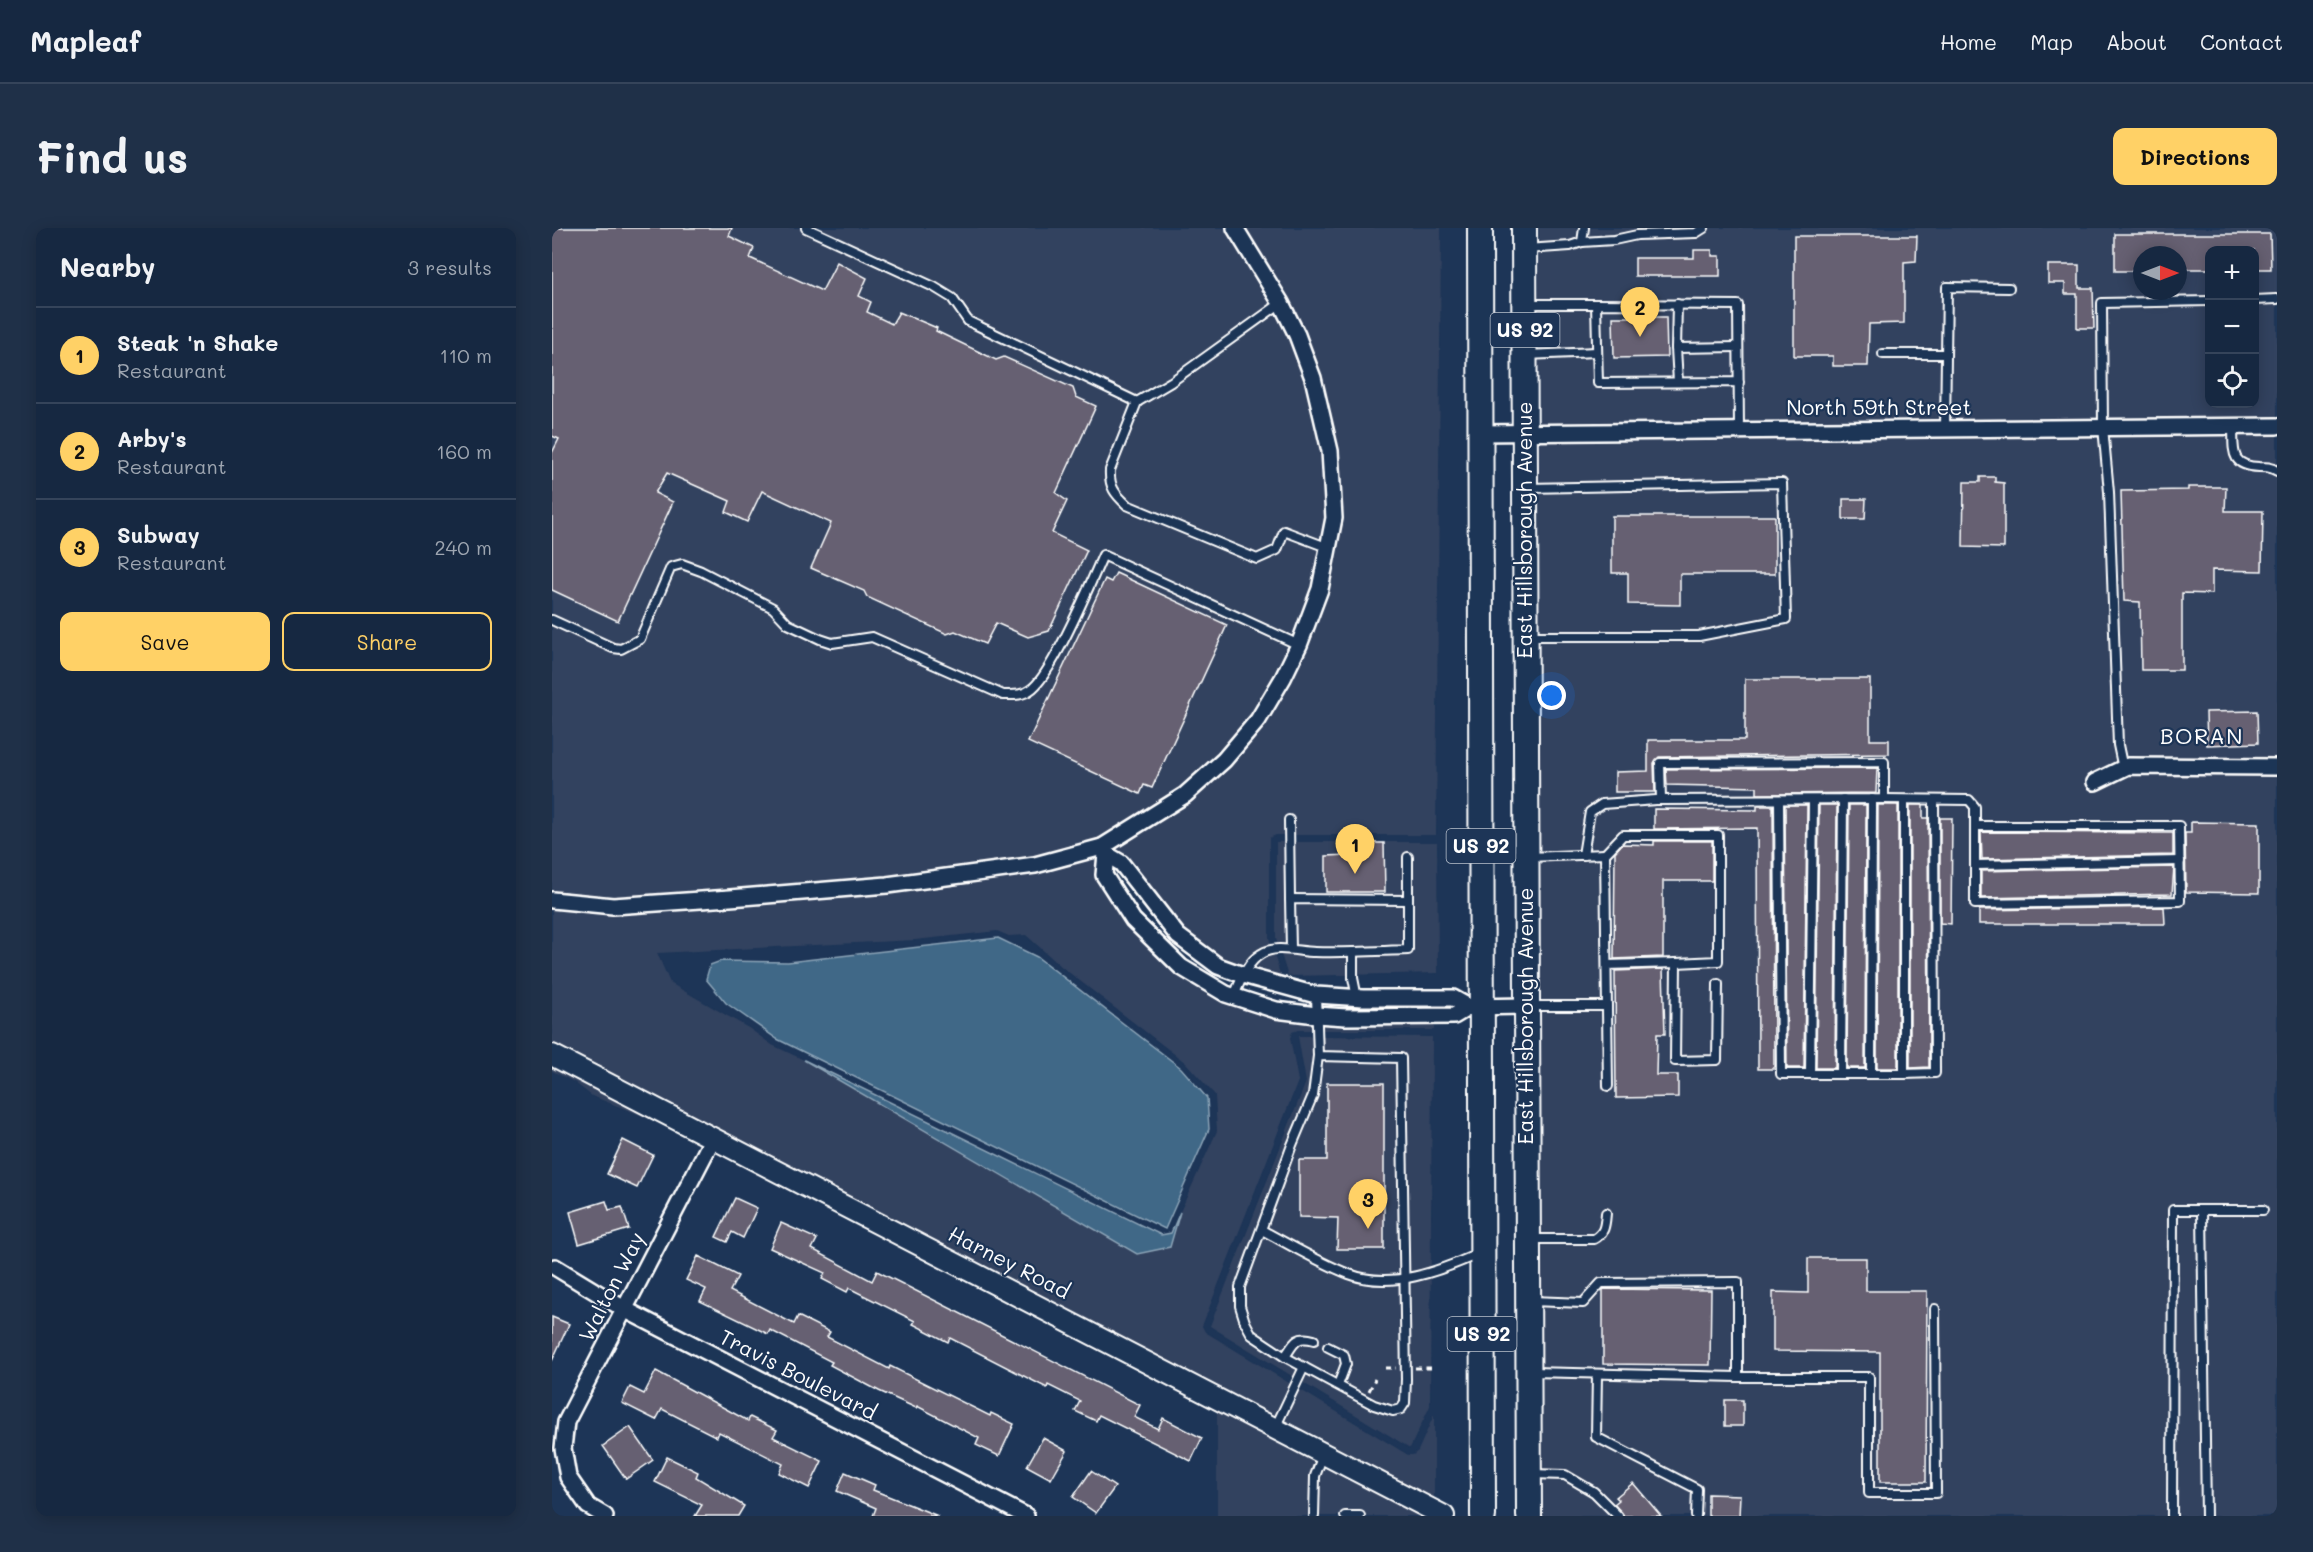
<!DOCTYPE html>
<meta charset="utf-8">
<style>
body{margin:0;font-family:Mali,sans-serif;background:#1f3048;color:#f1f3f6}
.controls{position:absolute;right:18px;top:18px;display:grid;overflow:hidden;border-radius:12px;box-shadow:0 3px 15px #0003}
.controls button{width:54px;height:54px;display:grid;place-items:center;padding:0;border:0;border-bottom:2px solid #35445a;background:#162841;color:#f1f3f6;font:30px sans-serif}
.compass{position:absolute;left:1581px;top:18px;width:54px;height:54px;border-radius:50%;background:#162841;box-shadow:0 3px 15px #0003;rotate:90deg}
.you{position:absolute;left:1000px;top:468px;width:21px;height:21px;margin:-15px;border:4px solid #fff;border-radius:50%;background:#1a73e8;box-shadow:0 0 0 9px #1a73e833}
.badge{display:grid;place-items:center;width:39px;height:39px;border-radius:50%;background:#ffd166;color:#111;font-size:20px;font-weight:700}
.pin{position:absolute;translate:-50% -50px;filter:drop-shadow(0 2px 3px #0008)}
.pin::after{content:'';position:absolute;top:32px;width:21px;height:18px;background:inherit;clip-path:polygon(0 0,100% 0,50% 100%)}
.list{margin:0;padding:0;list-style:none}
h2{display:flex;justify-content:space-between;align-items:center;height:78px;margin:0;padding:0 24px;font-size:26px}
h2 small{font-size:20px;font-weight:400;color:#9ea6b1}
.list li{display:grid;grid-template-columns:39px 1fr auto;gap:18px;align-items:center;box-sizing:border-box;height:96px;padding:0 24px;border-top:2px solid #35445a}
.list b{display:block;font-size:22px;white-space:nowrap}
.list p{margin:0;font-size:20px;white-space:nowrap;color:#9ea6b1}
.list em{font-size:20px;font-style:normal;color:#9ea6b1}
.actions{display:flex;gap:12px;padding:18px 24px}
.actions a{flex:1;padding:14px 0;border:2px solid #ffd166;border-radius:12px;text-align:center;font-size:21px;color:#ffd166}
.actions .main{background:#ffd166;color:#111}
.icon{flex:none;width:33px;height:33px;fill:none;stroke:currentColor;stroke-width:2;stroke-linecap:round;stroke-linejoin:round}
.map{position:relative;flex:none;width:1725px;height:1288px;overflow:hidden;border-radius:12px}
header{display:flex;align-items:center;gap:36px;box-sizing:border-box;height:84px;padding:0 30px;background:#162841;border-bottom:2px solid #35445a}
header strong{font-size:28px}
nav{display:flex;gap:33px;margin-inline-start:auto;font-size:21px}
.intro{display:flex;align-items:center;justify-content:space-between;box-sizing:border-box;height:144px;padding:0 36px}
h1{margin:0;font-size:42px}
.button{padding:15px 27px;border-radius:12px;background:#ffd166;color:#111;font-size:21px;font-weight:700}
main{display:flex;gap:36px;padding:0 36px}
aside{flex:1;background:#162841;border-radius:12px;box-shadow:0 3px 15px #0003}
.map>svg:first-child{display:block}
</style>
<header>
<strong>Mapleaf</strong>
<nav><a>Home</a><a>Map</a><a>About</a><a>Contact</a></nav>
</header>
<div class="intro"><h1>Find us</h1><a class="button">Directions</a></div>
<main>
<aside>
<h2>Nearby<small>3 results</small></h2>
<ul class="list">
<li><span class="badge">1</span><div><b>Steak 'n Shake</b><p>Restaurant</p></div><em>110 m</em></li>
<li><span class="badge">2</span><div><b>Arby's</b><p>Restaurant</p></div><em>160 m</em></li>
<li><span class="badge">3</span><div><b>Subway</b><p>Restaurant</p></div><em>240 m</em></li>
</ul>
<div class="actions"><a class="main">Save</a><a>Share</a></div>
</aside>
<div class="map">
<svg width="1725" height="1288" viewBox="0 0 1725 1288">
<rect width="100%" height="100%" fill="#1d3557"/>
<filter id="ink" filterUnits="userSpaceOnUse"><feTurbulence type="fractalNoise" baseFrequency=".0167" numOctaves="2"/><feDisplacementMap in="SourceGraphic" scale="12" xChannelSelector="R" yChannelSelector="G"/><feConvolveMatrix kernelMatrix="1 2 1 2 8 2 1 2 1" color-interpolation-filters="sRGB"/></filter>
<g filter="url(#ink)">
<g fill="#33425f" fill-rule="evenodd">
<path d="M 0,0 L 672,0 L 721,79 L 737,110 L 752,152 L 763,192 L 769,224 L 772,267 L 773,289 L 759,359 L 739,415 L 723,447 L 699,488 L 665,527 L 627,561 L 546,612 L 480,628 L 334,649 L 177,662 L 61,669 L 13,667 L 0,664 Z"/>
<path d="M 693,0 L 889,0 L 884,607 L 724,607 L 717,610 L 717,711 L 729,749 L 671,731 L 632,702 L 577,631 L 564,622 L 639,573 L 679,537 L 713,497 L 739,454 L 756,420 L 776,364 L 786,321 L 791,290 L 787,223 L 770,148 L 754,104 L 738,72 Z"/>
<path d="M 987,0 L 1725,0 L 1725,1288 L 988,1288 ZM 1658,22 L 1702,22 L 1702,176 L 1658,176 ZM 1590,27 L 1626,27 L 1626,63 L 1590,63 Z"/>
<path d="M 724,614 L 885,614 L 886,745 L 736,748 L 724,711 Z"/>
<path d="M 544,629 L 544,651 L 575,697 L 622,744 L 669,772 L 720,790 L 763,795 L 794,797 L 882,797 L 882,802 L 746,802 L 740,804 L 738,810 L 746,853 L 650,1098 L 653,1104 L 856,1227 L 861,1227 L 866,1223 L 882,1187 L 882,1274 L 0,817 L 0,681 L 62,685 L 281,670 L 336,665 L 484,644 ZM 445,703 L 457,708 L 474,707 L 510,739 L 634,835 L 663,867 L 665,903 L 628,984 L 618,1019 L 585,1026 L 252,832 L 220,817 L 198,801 L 118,755 L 105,725 L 363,712 Z"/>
<path d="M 746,808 L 880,809 L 878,1178 L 858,1220 L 658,1098 L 754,854 Z"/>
<path d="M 0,836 L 132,904 L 40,868 L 22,854 L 0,843 Z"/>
<path d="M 665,1180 L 874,1288 L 665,1288 Z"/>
</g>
<g fill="#3f6787" stroke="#8ca4b7" stroke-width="1.5">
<path d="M 446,710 L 485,729 L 629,840 L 655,870 L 657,901 L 613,1001 L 225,811 L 174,775 L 154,751 L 158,737 L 169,733 L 236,734 Z"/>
<path d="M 252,832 L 609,1007 L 619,1005 L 628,984 L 618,1019 L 585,1026 Z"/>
</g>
<g fill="#666172" stroke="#fff" stroke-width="1.5">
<path d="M 0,0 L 180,0 L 177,8 L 202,20 L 198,30 L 270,63 L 285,34 L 315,50 L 307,68 L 319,74 L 315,84 L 340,96 L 347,84 L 385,100 L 384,103 L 444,132 L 452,129 L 521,160 L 524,169 L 544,178 L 504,265 L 515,273 L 500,305 L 535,322 L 497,403 L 476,409 L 444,395 L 433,416 L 403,403 L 395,406 L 315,369 L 312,363 L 259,340 L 279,295 L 210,263 L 195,294 L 174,284 L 178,273 L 115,245 L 103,265 L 121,274 L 66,393 L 0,362 L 0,225 L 7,211 L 0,208 Z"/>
<path d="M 1563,6 L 1718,6 L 1719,41 L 1702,41 L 1702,22 L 1658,22 L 1658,41 L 1626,41 L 1626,27 L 1590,27 L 1590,43 L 1563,43 Z"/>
<path d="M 1242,8 L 1365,8 L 1364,33 L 1352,34 L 1352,95 L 1317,96 L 1316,138 L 1281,138 L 1281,128 L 1242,128 Z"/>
<path d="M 1142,22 L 1160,22 L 1160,28 L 1168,28 L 1168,48 L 1083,48 L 1083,30 L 1142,30 Z"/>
<path d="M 1496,37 L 1527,37 L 1527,60 L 1541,60 L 1542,100 L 1525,100 L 1525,66 L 1513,66 L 1513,55 L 1496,55 Z"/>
<path d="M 1061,89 L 1114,89 L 1115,129 L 1062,130 Z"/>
<path d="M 1428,249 L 1443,249 L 1443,254 L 1452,255 L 1452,320 L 1411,319 L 1412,254 L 1428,254 Z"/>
<path d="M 1636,259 L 1674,259 L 1673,283 L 1711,283 L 1710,343 L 1660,342 L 1660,366 L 1630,365 L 1630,442 L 1589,442 L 1588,374 L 1572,373 L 1569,263 L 1636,262 Z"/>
<path d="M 1291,271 L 1314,271 L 1313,291 L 1291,291 Z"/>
<path d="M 1060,288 L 1223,288 L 1223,346 L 1128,346 L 1128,377 L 1076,376 L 1076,345 L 1060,345 Z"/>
<path d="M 564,345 L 675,397 L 600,560 L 592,557 L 588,566 L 476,514 L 553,351 L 559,354 Z"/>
<path d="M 1193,451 L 1318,451 L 1318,512 L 1337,512 L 1337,526 L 1107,529 L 1102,535 L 1103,564 L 1063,564 L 1063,544 L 1096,543 L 1096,512 L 1193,512 Z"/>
<path d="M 1705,483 L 1706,515 L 1655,517 L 1654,484 Z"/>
<path d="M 1325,540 L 1324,565 L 1205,566 L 1205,559 L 1115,557 L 1114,541 Z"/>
<path d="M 1233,577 L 1255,577 L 1252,840 L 1235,840 Z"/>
<path d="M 1267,577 L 1285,577 L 1283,840 L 1264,840 Z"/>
<path d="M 1297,577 L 1314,577 L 1313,840 L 1295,840 Z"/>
<path d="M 1326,577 L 1346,577 L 1346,840 L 1325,840 Z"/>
<path d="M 1358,577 L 1371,577 L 1371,590 L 1376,590 L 1377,839 L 1358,840 Z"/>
<path d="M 1205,578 L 1221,578 L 1222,841 L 1206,841 L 1205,600 L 1102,601 L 1102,581 L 1205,582 Z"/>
<path d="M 1388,590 L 1400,590 L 1399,696 L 1388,695 Z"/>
<path d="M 1639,594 L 1707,595 L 1707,665 L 1634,664 L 1633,605 L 1639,605 Z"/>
<path d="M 1429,604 L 1621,605 L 1621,627 L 1430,631 Z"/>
<path d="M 1102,613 L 1160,613 L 1160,653 L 1111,653 L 1111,729 L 1062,731 L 1063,624 L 1070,616 L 1102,617 Z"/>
<path d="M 797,615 L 832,615 L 833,664 L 774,664 L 774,628 L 797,627 Z"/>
<path d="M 1622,639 L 1620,666 L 1429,670 L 1429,643 Z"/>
<path d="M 1612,679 L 1613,696 L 1427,696 L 1427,682 Z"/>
<path d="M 1111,741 L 1113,806 L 1105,806 L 1104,847 L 1126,847 L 1126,869 L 1064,870 L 1063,743 Z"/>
<path d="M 775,855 L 832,855 L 832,1021 L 785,1021 L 786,990 L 747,989 L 747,932 L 775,932 Z"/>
<path d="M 71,912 L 101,927 L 85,960 L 55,946 Z"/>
<path d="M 183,970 L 205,980 L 191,1010 L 180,1004 L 175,1014 L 164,1009 Z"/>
<path d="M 54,973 L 57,982 L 70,979 L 77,1001 L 27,1016 L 18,984 Z"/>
<path d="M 229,995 L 265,1011 L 260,1021 L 320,1053 L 325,1043 L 588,1177 L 582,1189 L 606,1201 L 611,1190 L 650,1210 L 639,1233 L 547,1187 L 544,1193 L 523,1183 L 528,1173 L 496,1157 L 495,1160 L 398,1110 L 396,1114 L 361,1096 L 363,1093 L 297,1060 L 295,1064 L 270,1051 L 273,1045 L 218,1020 Z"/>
<path d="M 146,1028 L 186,1048 L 178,1063 L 242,1096 L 246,1088 L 278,1104 L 275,1109 L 337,1141 L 338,1138 L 438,1188 L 439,1185 L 462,1196 L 447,1228 L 424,1217 L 427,1210 L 365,1178 L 364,1180 L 327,1163 L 278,1137 L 280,1134 L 218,1102 L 216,1106 L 148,1073 L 154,1061 L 134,1052 Z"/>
<path d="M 1256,1030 L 1314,1030 L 1314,1063 L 1375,1063 L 1374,1254 L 1328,1254 L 1328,1124 L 1221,1123 L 1221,1064 L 1256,1065 Z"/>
<path d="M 1051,1061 L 1159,1062 L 1158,1137 L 1051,1136 Z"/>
<path d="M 0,1089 L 17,1096 L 0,1133 Z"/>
<path d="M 104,1143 L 196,1193 L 198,1189 L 225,1202 L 221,1209 L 270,1233 L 257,1260 L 227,1245 L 231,1236 L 167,1204 L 165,1209 L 110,1181 L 104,1192 L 70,1175 L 78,1159 L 92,1166 Z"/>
<rect x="1173" y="1172" width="18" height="26"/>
<path d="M 78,1199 L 101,1232 L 74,1251 L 51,1218 Z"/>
<path d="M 491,1210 L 515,1223 L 499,1251 L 475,1238 Z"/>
<path d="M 115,1229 L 146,1244 L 144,1249 L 192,1278 L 186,1288 L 143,1288 L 150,1277 L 103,1254 Z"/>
<path d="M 539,1243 L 563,1259 L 544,1285 L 521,1269 Z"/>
<path d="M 293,1244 L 323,1257 L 321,1262 L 386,1288 L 321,1288 L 324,1280 L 285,1263 Z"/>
<path d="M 1081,1255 L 1109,1288 L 1072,1288 L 1062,1276 L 1067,1272 L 1064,1269 Z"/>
<path d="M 1156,1266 L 1188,1267 L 1187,1288 L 1156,1288 Z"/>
</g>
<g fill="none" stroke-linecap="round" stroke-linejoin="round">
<g stroke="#fff" stroke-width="12">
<g id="service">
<path d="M 254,0 L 382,59 L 400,70 L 416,93 L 585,174 L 558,242 C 557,259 563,266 575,277 L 705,331 L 725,322 L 732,303 L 777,320"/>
<path d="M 1030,14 L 1062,12 L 1085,7 L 1144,5 L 1152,0"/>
<path d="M 974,21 L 1018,18 L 1030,14 L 1032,0"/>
<path d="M 1702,72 L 1725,71"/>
<path d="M 976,76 L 1044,76"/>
<path d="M 1124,120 L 1125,76"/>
<path d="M 1331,126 L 1394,126"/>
<path d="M 974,127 L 1045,124"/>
<path d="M 1126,154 L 1124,120 L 1186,119"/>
<path d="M 1187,154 L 1046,155 L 1044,76 L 1186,77 L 1187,202"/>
<path d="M 585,174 L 619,154 L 729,75"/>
<path d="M 1681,198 C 1682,222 1677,238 1707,239 C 1714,239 1719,239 1725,243"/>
<path d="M 1393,200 L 1395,59 L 1457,60"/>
<path d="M 975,260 L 1230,255 L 1234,391 L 1147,408 L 975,408"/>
<path d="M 0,392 L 61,420 L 69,421 L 88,411 L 119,339 L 130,336 L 149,343 L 221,380 L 236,396 L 268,411 L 280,415 L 320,409 L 451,467 C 461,467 470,468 478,462 C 499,450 539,354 551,327 L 747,417"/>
<path d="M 1571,541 L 1566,517 L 1557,264 L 1551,199 L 1550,75 L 1658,73"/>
<path d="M 1332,571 L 1417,572 L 1423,579 L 1423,676 L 1628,673 L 1627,598 L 1423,598"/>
<path d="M 1227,572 L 1229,846 L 1352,846 L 1352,572"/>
<path d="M 737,592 L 738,671"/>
<path d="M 1053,626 L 1071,607 L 1166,607 L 1166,733 L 1124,735"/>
<path d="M 1031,627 L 1038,584 L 1050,576 L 1104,572 L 1109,572 C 1183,572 1258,571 1332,571 L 1332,534 L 1108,535 L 1109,572"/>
<path d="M 977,629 L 1053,626 L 1056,858"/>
<path d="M 1423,637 L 1628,633"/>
<path d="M 739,721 L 738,671 L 856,672"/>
<path d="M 801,724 L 801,750 L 805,770"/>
<path d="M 1055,737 L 1124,735 L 1123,833 L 1165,832 L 1166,756"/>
<path d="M 764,767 L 766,828 L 849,830 L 854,1151 L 853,1175 L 849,1181 L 841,1183 L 822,1177 L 733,1129 L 700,1107 L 693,1094 L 688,1078 L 688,1059 L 740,917 L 761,867 L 766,828"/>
<path d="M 682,768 C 688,754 695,734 709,726 C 724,716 746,724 763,724 C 794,725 825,723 856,722 L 856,629"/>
<path d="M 978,778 L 1055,778"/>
<path d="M 1258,846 L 1261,572"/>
<path d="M 1289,846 L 1291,571"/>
<path d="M 1319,846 L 1320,571"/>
<path d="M 1352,846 L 1383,845 L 1382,572"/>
<path d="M 1650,982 L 1654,1288"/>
<path d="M 710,1002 C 736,1016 770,1036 797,1046 C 839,1062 888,1043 926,1026"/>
<path d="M 980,1011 L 1042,1011 C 1053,1005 1053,997 1054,985"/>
<path d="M 980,1073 L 1031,1075 L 1049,1055 L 1186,1054 L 1186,1149"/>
<path d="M 776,1119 L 792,1127 L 794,1136 L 786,1157"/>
<path d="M 733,1129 C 742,1115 744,1107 762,1112"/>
<path d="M 980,1144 L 1186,1149 L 1317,1149 L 1317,1265 L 1384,1265 L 1383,1081"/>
<path d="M 1045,1146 L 1044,1209 L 1145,1261 L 1144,1288"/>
<path d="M 723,1200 L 752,1139"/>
<path d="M 980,1246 L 1013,1247 L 1042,1264 L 1066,1288"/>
<path d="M 762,1288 L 763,1248 L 771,1227"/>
<path d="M 793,1288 L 808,1288"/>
<path d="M 1620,1288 L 1621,982 L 1711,982"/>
</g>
</g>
<g stroke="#fff" stroke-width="20">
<g id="minor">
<path d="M 928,205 L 1725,198"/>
<path d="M 1543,554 L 1576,538 L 1725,539"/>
<path d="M 550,619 L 554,626 L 569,635 L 626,708 L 666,738 L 691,747 L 764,767 L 811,770 L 901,770 L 917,779"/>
<path d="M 554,626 L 552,647 L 581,692 L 629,739 L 674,766 L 724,782 L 764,787 L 794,789 L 902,788 L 917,779 L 974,778"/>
<path d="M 0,672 L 61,678 L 178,670 L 335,657 L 483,637 L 550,619 L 633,567 L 672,532 L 706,492 L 731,450 L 747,417 L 768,361 L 782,290 L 778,223 L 761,150 L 745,107 L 729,75 L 683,0"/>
<path d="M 3,1039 L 72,1081 L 474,1288"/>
<path d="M 53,1288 L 36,1278 L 16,1249 L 11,1220 L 14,1194 L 161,910"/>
</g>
</g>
<g stroke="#fff" stroke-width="24">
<path id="tertiary" d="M 0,827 L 892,1288"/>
</g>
<g stroke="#fff" stroke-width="28">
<g id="primary">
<path d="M 928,0 L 931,1288"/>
<path d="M 972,0 L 977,1288"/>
</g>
</g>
<g stroke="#fff" stroke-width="3" stroke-dasharray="6 4.5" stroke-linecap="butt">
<path d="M 833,1140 L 844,1140"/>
<path d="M 863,1140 L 879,1140"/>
<path d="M 817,1163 L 823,1151"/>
</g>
<use href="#service" stroke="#1d3557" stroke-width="8"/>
<use href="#minor" stroke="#1d3557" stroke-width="15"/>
<use href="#tertiary" stroke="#1d3557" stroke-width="20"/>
<use href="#primary" stroke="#1d3557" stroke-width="24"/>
</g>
</g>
<g text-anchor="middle" stroke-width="4.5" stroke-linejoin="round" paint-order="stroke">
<g fill="#1d3557" stroke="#bbc2cd" stroke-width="1.5">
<rect x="938.5" y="85" width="69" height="34" rx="4.5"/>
<rect x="894.5" y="601" width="69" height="34" rx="4.5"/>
<rect x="895.5" y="1089" width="69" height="34" rx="4.5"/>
</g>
<g font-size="20" font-weight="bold" fill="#fff">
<text x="973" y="109">US 92</text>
<text x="929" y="625">US 92</text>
<text x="930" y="1113">US 92</text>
</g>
<g font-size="21" fill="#fff" stroke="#1d3557">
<text x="1327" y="187">North 59th Street</text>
<text transform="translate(973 302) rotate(-90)" y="7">East Hillsborough Avenue</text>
<text transform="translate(974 788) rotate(-90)" y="7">East Hillsborough Avenue</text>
<text transform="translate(457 1035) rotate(27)" y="7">Harney Road</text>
<text transform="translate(60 1059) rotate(-63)" y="7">Walton Way</text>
<text transform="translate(246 1147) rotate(27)" y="7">Travis Boulevard</text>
</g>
<g font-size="22" letter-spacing="1.5" fill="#fff" stroke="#1d3557">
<text x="1650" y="516">BORAN</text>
</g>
</g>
</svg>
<div class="controls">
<button>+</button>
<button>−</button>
<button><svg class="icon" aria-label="locate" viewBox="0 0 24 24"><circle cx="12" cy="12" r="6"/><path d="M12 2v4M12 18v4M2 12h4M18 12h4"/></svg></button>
</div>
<svg class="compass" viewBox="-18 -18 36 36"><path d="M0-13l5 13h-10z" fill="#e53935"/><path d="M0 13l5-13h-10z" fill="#9ea6b1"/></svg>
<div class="you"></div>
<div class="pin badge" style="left:803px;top:646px">1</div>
<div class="pin badge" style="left:1088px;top:109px">2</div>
<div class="pin badge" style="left:816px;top:1001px">3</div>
</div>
</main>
